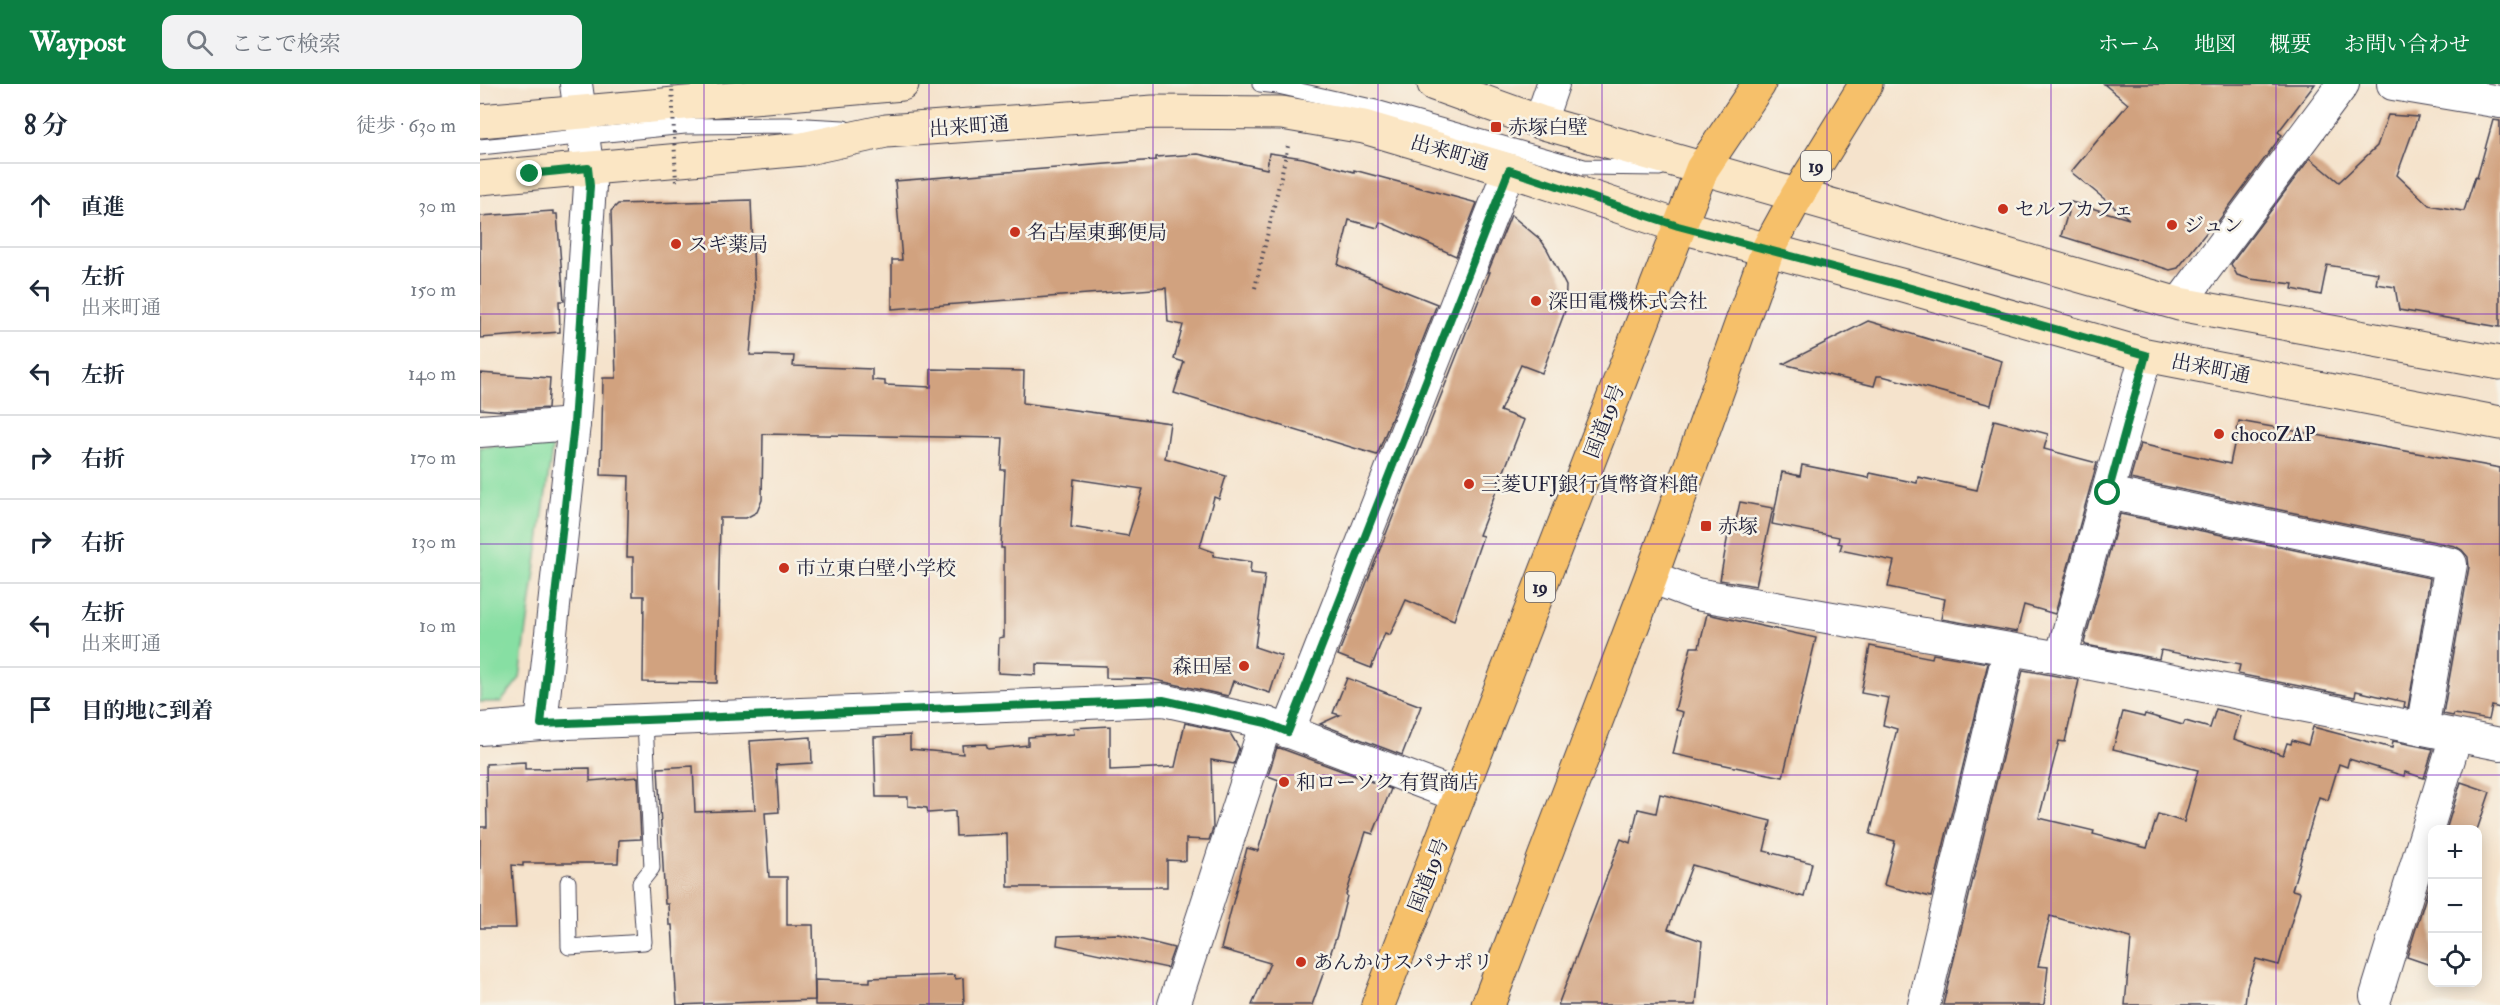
<!DOCTYPE html>
<html lang="ja">
<meta charset="utf-8">
<style>
body{margin:0;font-family:"IM FELL Double Pica","Noto Serif JP",serif;background:#f2f2f3;color:#1f2937}
.controls{position:absolute;right:18px;bottom:18px;display:grid;overflow:hidden;border-radius:12px;box-shadow:0 3px 15px #0003}
.controls button{width:54px;height:54px;display:grid;place-items:center;padding:0;border:0;border-bottom:2px solid #e0e1e3;background:#fff;color:#1f2937;font:30px sans-serif}
.stop{position:absolute;width:18px;height:18px;margin:-14px;border:4px solid #0b8043;border-radius:50%;background:#fff}
.stop.end{background:#0b8043;border-color:#fff;box-shadow:0 2px 6px #0008}
.list{margin:0;padding:0;list-style:none}
h2{display:flex;justify-content:space-between;align-items:center;height:78px;margin:0;padding:0 24px;font-size:26px}
h2 small{font-size:20px;font-weight:400;color:#747a83}
.list li{display:grid;grid-template-columns:39px 1fr auto;gap:18px;align-items:center;box-sizing:border-box;height:84px;padding:0 24px;border-top:2px solid #e0e1e3}
.list b{display:block;font-size:22px;white-space:nowrap}
.list p{margin:0;font-size:20px;white-space:nowrap;color:#747a83}
.list em{font-size:20px;font-style:normal;color:#747a83}
.icon{flex:none;width:33px;height:33px;fill:none;stroke:currentColor;stroke-width:2;stroke-linecap:round;stroke-linejoin:round}
.map{position:relative;flex:none;width:2020px;height:921px;overflow:hidden}
header{display:flex;align-items:center;gap:36px;box-sizing:border-box;height:84px;padding:0 30px;background:#0b8043;color:#fff}
header strong{font-size:28px}
nav{display:flex;gap:33px;margin-inline-start:auto;font-size:21px}
.search{width:420px;height:54px;background:#f2f2f3;display:flex;align-items:center;gap:15px;box-sizing:border-box;padding:0 21px;border-radius:12px;color:#747a83;font-size:22px}
main{display:flex}
aside{flex:1;background:#fff}
.map>svg:first-child{display:block}
</style>
<header>
<strong>Waypost</strong>
<div class="search"><svg class="icon" aria-label="search" viewBox="0 0 24 24"><circle cx="10" cy="10" r="6"/><path d="M15 15l6 6"/></svg>ここで検索</div>
<nav><a>ホーム</a><a>地図</a><a>概要</a><a>お問い合わせ</a></nav>
</header>
<main>
<aside>
<h2>8 分<small>徒歩 · 630 m</small></h2>
<ul class="list">
<li><svg class="icon" aria-label="ahead" viewBox="0 0 24 24"><path d="M12 20V5M6 11l6-6 6 6"/></svg><div><b>直進</b></div><em>30 m</em></li>
<li><svg class="icon" aria-label="left" viewBox="0 0 24 24"><path d="M17 20v-9H6M10 6l-5 5 5 5"/></svg><div><b>左折</b><p>出来町通</p></div><em>150 m</em></li>
<li><svg class="icon" aria-label="left" viewBox="0 0 24 24"><path d="M17 20v-9H6M10 6l-5 5 5 5"/></svg><div><b>左折</b></div><em>140 m</em></li>
<li><svg class="icon" aria-label="right" viewBox="0 0 24 24"><path d="M7 20v-9h11M14 6l5 5-5 5"/></svg><div><b>右折</b></div><em>170 m</em></li>
<li><svg class="icon" aria-label="right" viewBox="0 0 24 24"><path d="M7 20v-9h11M14 6l5 5-5 5"/></svg><div><b>右折</b></div><em>130 m</em></li>
<li><svg class="icon" aria-label="left" viewBox="0 0 24 24"><path d="M17 20v-9H6M10 6l-5 5 5 5"/></svg><div><b>左折</b><p>出来町通</p></div><em>10 m</em></li>
<li><svg class="icon" aria-label="arrive" viewBox="0 0 24 24"><path d="M6 21V4h12l-3 4 3 4H6"/></svg><div><b>目的地に到着</b></div></li>
</ul>
</aside>
<div class="map">
<svg width="2020" height="921" viewBox="0 0 2020 921">
<rect width="100%" height="100%" fill="#f7f3e8"/>
<filter id="ink" filterUnits="userSpaceOnUse"><feTurbulence type="fractalNoise" baseFrequency=".0167" numOctaves="2"/><feDisplacementMap in="SourceGraphic" scale="12" xChannelSelector="R" yChannelSelector="G"/><feConvolveMatrix kernelMatrix="1 2 1 2 8 2 1 2 1" color-interpolation-filters="sRGB"/></filter>
<filter id="wash" filterUnits="userSpaceOnUse"><feTurbulence type="fractalNoise" baseFrequency=".008" numOctaves="4" result="noise"/><feDisplacementMap in="SourceGraphic" scale="24" xChannelSelector="R" yChannelSelector="G"/><feGaussianBlur stdDeviation="1.35" result="paint"/><feColorMatrix in="noise" values="0 0 0 0 0 0 0 0 0 0 0 0 0 0 0 0 0 1.4 0 .05"/><feComposite in="paint" operator="in"/></filter>
<g filter="url(#wash)">
<rect width="100%" height="100%" fill="#f5e3cc"/>
<path fill="#87dfa3" stroke="#54806f" stroke-width="1.5" d="M 73,358 L 40,594 L 21,618 L 0,618 L 0,363 Z"/>
<g id="blocks">
<g fill="#d1a27f" fill-rule="evenodd">
<path d="M 1624,0 L 1835,0 L 1798,48 L 1802,51 L 1734,143 L 1733,140 L 1698,184 L 1690,186 L 1581,152 L 1591,118 L 1649,135 L 1591,88 L 1648,20 Z"/>
<path d="M 1908,31 L 1938,33 L 1917,91 L 1949,121 L 1982,127 L 1984,127 L 1995,93 L 1997,94 L 2013,36 L 2020,37 L 2020,243 L 1919,226 L 1915,203 L 1896,200 L 1898,189 L 1847,181 L 1841,211 L 1812,205 L 1813,200 L 1770,195 L 1757,191 L 1751,180 L 1830,74 L 1859,98 L 1897,62 Z"/>
<path d="M 789,69 L 823,74 L 874,88 L 874,86 L 997,119 L 976,172 L 900,138 L 898,144 L 869,136 L 858,181 L 957,220 L 897,371 L 694,309 L 704,278 L 694,275 L 703,241 L 688,238 L 686,204 L 412,225 L 412,176 L 422,176 L 415,97 L 676,76 L 676,73 L 718,70 L 787,85 Z"/>
<path d="M 271,116 L 275,215 L 270,271 L 314,272 L 313,282 L 392,285 L 392,296 L 405,297 L 405,301 L 451,303 L 451,285 L 544,287 L 543,319 L 690,339 L 685,374 L 746,392 L 739,415 L 734,413 L 720,463 L 734,468 L 733,472 L 771,478 L 770,489 L 785,491 L 775,563 L 802,572 L 790,609 L 753,597 L 748,612 L 671,595 L 626,594 L 626,582 L 556,580 L 556,591 L 518,589 L 519,554 L 524,553 L 524,464 L 521,464 L 525,386 L 521,386 L 523,354 L 283,350 L 282,416 L 277,428 L 266,434 L 240,434 L 237,599 L 163,598 L 164,512 L 153,512 L 153,473 L 147,473 L 149,392 L 121,391 L 123,294 L 136,294 L 131,127 L 138,120 ZM 594,395 L 663,405 L 648,452 L 591,443 Z"/>
<path d="M 73,127 L 73,130 L 77,130 L 84,217 L 79,217 L 80,248 L 0,254 L 0,132 Z"/>
<path d="M 1031,131 L 1061,156 L 1067,165 L 1086,202 L 1085,227 L 1062,289 L 1041,281 L 1020,327 L 1044,336 L 999,451 L 1003,452 L 974,536 L 926,516 L 910,551 L 905,549 L 891,584 L 858,571 L 1010,188 L 1008,188 Z"/>
<path d="M 1388,237 L 1522,277 L 1511,321 L 1402,292 L 1397,292 L 1394,302 L 1303,280 Z"/>
<path d="M 0,289 L 70,294 L 68,324 L 24,327 L 0,325 Z"/>
<path d="M 1514,336 L 1568,350 L 1564,365 L 1617,379 L 1575,530 L 1544,521 L 1537,548 L 1461,535 L 1465,515 L 1408,503 L 1414,477 L 1360,466 L 1362,460 L 1358,459 L 1359,453 L 1292,440 L 1302,388 L 1320,392 L 1322,381 L 1389,394 L 1390,389 L 1437,399 L 1438,393 L 1497,406 Z"/>
<path d="M 1759,337 L 2020,384 L 2020,624 L 2012,622 L 2009,636 L 1974,630 L 1973,632 L 1963,630 L 1989,483 L 1988,473 L 1982,466 L 1975,462 L 1650,395 L 1660,360 L 1750,380 Z"/>
<path d="M 1260,418 L 1293,424 L 1276,502 L 1240,496 L 1250,439 L 1255,441 Z"/>
<path d="M 1640,430 L 1950,494 L 1928,624 L 1924,623 L 1925,618 L 1876,607 L 1875,613 L 1758,590 L 1760,581 L 1681,566 L 1679,575 L 1606,561 L 1604,559 Z"/>
<path d="M 1227,530 L 1336,554 L 1303,693 L 1193,670 L 1203,628 L 1195,626 L 1211,563 L 1219,563 Z"/>
<path d="M 1390,562 L 1452,574 L 1453,570 L 1508,579 L 1451,813 L 1404,801 L 1415,757 L 1390,750 L 1417,645 L 1403,641 L 1409,614 L 1381,609 Z"/>
<path d="M 1543,586 L 1599,596 L 1585,658 L 1579,657 L 1559,734 L 1614,747 L 1613,750 L 1667,764 L 1678,730 L 1704,738 L 1718,686 L 1633,665 L 1643,628 L 1664,633 L 1665,630 L 1703,641 L 1705,637 L 1730,644 L 1736,625 L 1761,632 L 1754,655 L 1803,671 L 1807,659 L 1811,660 L 1812,656 L 1828,661 L 1833,643 L 1912,664 L 1913,657 L 1953,665 L 1944,694 L 1925,688 L 1924,692 L 1869,675 L 1867,683 L 1859,680 L 1848,716 L 1839,713 L 1812,806 L 1820,808 L 1799,881 L 1776,875 L 1767,903 L 1765,921 L 1645,921 L 1651,854 L 1570,832 L 1558,882 L 1568,883 L 1564,921 L 1463,921 Z"/>
<path d="M 867,594 L 941,622 L 922,671 L 840,640 L 860,631 L 853,629 Z"/>
<path d="M 705,639 L 750,649 L 759,664 L 754,680 L 731,676 L 733,744 L 729,756 L 706,755 L 706,777 L 687,776 L 687,803 L 528,803 L 527,750 L 476,752 L 475,727 L 448,729 L 447,724 L 428,722 L 428,713 L 396,713 L 394,653 L 430,651 L 430,665 L 483,670 L 482,661 L 506,660 L 508,665 L 548,661 L 548,653 L 594,650 L 593,644 L 630,642 L 630,686 L 695,683 Z"/>
<path d="M 331,653 L 332,679 L 296,681 L 299,728 L 285,729 L 289,793 L 307,793 L 307,841 L 333,841 L 335,916 L 197,921 L 192,841 L 189,841 L 188,820 L 185,820 L 178,684 L 213,682 L 215,728 L 275,726 L 270,657 Z"/>
<path d="M 797,663 L 911,705 L 893,750 L 886,748 L 866,811 L 867,812 L 857,851 L 832,921 L 772,921 L 790,879 L 741,865 L 767,764 L 778,767 L 799,696 L 788,692 Z"/>
<path d="M 45,678 L 45,685 L 110,684 L 110,697 L 158,693 L 161,755 L 139,756 L 138,779 L 43,779 L 43,782 L 32,781 L 36,844 L 0,844 L 0,743 L 7,743 L 6,680 Z"/>
<path d="M 1981,698 L 2010,708 L 1997,746 L 1966,746 Z"/>
<path d="M 1180,710 L 1291,737 L 1284,767 L 1332,779 L 1324,813 L 1212,781 L 1188,845 L 1222,857 L 1216,921 L 1078,921 L 1141,755 L 1150,759 L 1158,725 L 1176,729 Z"/>
<path d="M 1953,790 L 1953,882 L 1927,873 Z"/>
<path d="M 639,850 L 694,864 L 687,884 L 577,861 L 578,852 Z"/>
<path d="M 474,891 L 476,895 L 483,894 L 484,921 L 335,921 L 335,896 L 390,898 L 390,894 Z"/>
</g>
</g>
</g>
<g filter="url(#ink)">
<use href="#blocks" fill-opacity="0" stroke="#423f51" stroke-width="1.5"/>
<g fill="none" stroke-linecap="round" stroke-linejoin="round">
<g stroke="#423f51" stroke-width="17">
<g id="lane">
<path d="M 780,0 L 798,2 L 896,24 L 1104,83 L 1180,84"/>
<path d="M 0,63 L 205,42 L 308,41 L 364,44"/>
<path d="M 88,798 L 89,863 L 164,858 L 160,799 L 172,784 L 165,638"/>
</g>
</g>
<g stroke="#423f51" stroke-width="34">
<g id="street">
<path d="M 1913,0 L 2020,18"/>
<path d="M 1060,38 L 1073,0"/>
<path d="M 1699,220 L 1863,0"/>
<path d="M 0,347 L 94,340"/>
<path d="M 1628,409 L 1971,480 L 1942,645"/>
<path d="M 1171,493 L 1216,510 L 1581,574 L 2020,660"/>
<path d="M 1581,574 L 1666,271"/>
<path d="M 61,640 L 94,340 L 110,102 L 96,0"/>
<path d="M 0,645 L 61,640 L 683,616 L 786,639 L 979,712"/>
<path d="M 808,648 L 1029,86"/>
<path d="M 1896,912 L 1976,652"/>
<path d="M 694,921 L 786,639"/>
<path d="M 1444,921 L 1529,567"/>
</g>
</g>
<g stroke="#423f51" stroke-width="35">
<g id="secondary">
<path d="M 954,0 L 1060,38 L 1699,220 L 2020,279"/>
<path d="M 0,37 L 422,0"/>
<path d="M 0,94 L 323,65 L 406,47 L 673,28 L 802,29 L 884,43 L 1029,86 L 1198,142 L 1424,202 L 1666,271 L 2020,339"/>
</g>
</g>
<g stroke="#423f51" stroke-width="35">
<g id="highway">
<path d="M 898,921 L 1222,85 L 1279,0"/>
<path d="M 1008,921 L 1171,493 L 1288,165 L 1317,112 L 1386,0"/>
</g>
</g>
<path stroke="#423f51" stroke-width="4" stroke-dasharray="1.5 4.5" stroke-linecap="butt" d="M 775,204 L 808,62"/>
<use href="#lane" stroke="#fff" stroke-width="15"/>
<use href="#street" stroke="#fff" stroke-width="32"/>
<use href="#secondary" stroke="#fbe6c4" stroke-width="33"/>
<use href="#highway" stroke="#f6c06b" stroke-width="33"/>
<path stroke="#423f51" stroke-width="4" stroke-dasharray="1.5 4.5" stroke-linecap="butt" d="M 192,0 L 196,100"/>
</g>
</g>
<g fill="none" stroke-linecap="round" stroke-linejoin="round" filter="url(#ink)">
<path stroke="#0b8043" stroke-width="8" d="M 50,90 L 108,84 L 110,102 L 94,340 L 61,640 L 683,616 L 786,639 L 808,648 L 1029,86 L 1198,142 L 1424,202 L 1666,271 L 1628,409"/>
</g>
<path fill="none" stroke="#7b2cbf" stroke-width="1.5" stroke-opacity="0.55" d="M 224,0 L 224,921M 449,0 L 449,921M 673,0 L 673,921M 898,0 L 898,921M 1122,0 L 1122,921M 1347,0 L 1347,921M 1571,0 L 1571,921M 1796,0 L 1796,921M 0,230 L 2020,230M 0,460 L 2020,460M 0,691 L 2020,691"/>
<g fill="#c8321e" stroke="#f7f3e8" stroke-width="2">
<rect x="1010" y="37" width="12" height="12" rx="3"/>
<circle cx="1523" cy="125" r="6"/>
<circle cx="1692" cy="141" r="6"/>
<circle cx="535" cy="148" r="6"/>
<circle cx="196" cy="160" r="6"/>
<circle cx="1056" cy="217" r="6"/>
<circle cx="1739" cy="350" r="6"/>
<circle cx="989" cy="400" r="6"/>
<rect x="1220" y="436" width="12" height="12" rx="3"/>
<circle cx="304" cy="484" r="6"/>
<circle cx="764" cy="582" r="6"/>
<circle cx="804" cy="698" r="6"/>
<circle cx="821" cy="878" r="6"/>
</g>
<g text-anchor="middle" stroke-width="5" stroke-linejoin="round" paint-order="stroke">
<g fill="#f7f3e8" stroke="#62616f" stroke-width="1.5">
<rect x="1321" y="67" width="30" height="30" rx="4.5"/>
<rect x="1045" y="488" width="30" height="30" rx="4.5"/>
</g>
<g font-size="18" font-weight="bold" fill="#22223b">
<text x="1336" y="88">19</text>
<text x="1060" y="509">19</text>
</g>
<g font-size="20" fill="#22223b" stroke="#f7f3e8">
<text transform="translate(489 42) rotate(-4)" y="7">出来町通</text>
<text transform="translate(970 68) rotate(16)" y="7">出来町通</text>
<text transform="translate(1731 284) rotate(11)" y="7">出来町通</text>
<text transform="translate(1124 337) rotate(-69)" y="7">国道19号</text>
<text transform="translate(948 791) rotate(-69)" y="7">国道19号</text>
</g>
<g font-size="20" fill="#22223b" stroke="#f7f3e8" text-anchor="start">
<text x="1028" y="50">赤塚白壁</text>
<text x="1535" y="132">セルフカフェ</text>
<text x="1704" y="148">ジュン</text>
<text x="547" y="155">名古屋東郵便局</text>
<text x="208" y="167">スギ薬局</text>
<text x="1068" y="224">深田電機株式会社</text>
<text x="1751" y="357">chocoZAP</text>
<text x="1001" y="407">三菱UFJ銀行貨幣資料館</text>
<text x="1238" y="449">赤塚</text>
<text x="316" y="491">市立東白壁小学校</text>
<text x="752" y="589" text-anchor="end">森田屋</text>
<text x="816" y="705">和ローソク 有賀商店</text>
<text x="833" y="885">あんかけスパナポリ</text>
</g>
</g>
</svg>
<div class="controls">
<button>+</button>
<button>−</button>
<button><svg class="icon" aria-label="locate" viewBox="0 0 24 24"><circle cx="12" cy="12" r="6"/><path d="M12 2v4M12 18v4M2 12h4M18 12h4"/></svg></button>
</div>
<div class="stop" style="left:1628px;top:409px"></div>
<div class="stop end" style="left:50px;top:90px"></div>
</div>
</main>
